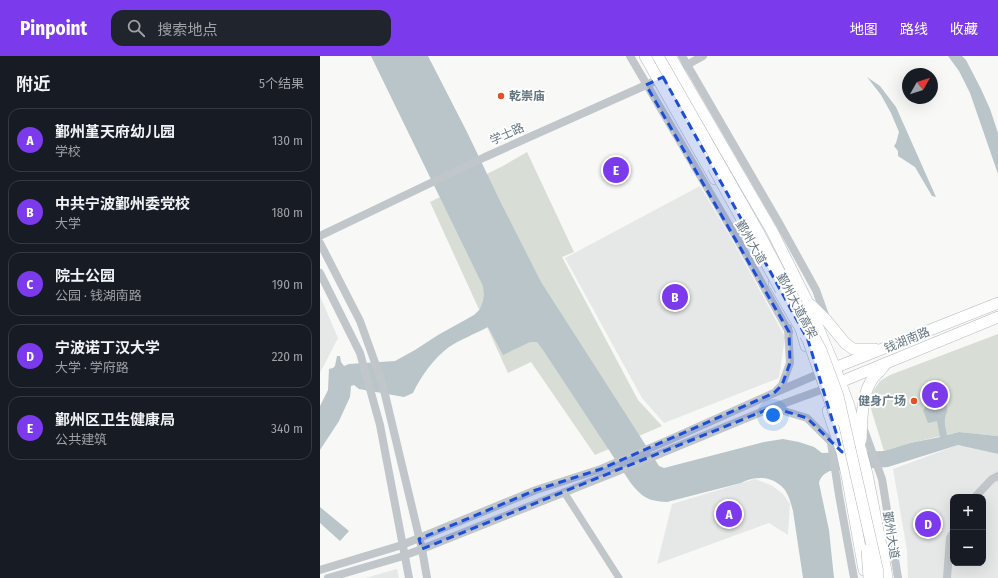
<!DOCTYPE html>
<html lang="zh">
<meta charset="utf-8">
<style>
body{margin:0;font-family:"Fira Sans Condensed","Noto Sans SC",sans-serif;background:#20242c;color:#f1f3f6}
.controls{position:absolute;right:12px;bottom:12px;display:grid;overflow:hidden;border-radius:8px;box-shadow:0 4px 16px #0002}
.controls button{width:36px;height:36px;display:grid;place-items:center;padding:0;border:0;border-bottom:1px solid #363941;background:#171b24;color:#f1f3f6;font:20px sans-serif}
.compass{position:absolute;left:582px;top:12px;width:36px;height:36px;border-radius:50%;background:#171b24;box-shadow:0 4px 16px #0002;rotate:51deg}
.you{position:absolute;left:453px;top:359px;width:14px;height:14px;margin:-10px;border:3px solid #fff;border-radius:50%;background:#1a73e8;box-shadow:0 0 0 6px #1a73e833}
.badge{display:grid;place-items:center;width:26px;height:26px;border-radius:50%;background:#7c3aed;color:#fff;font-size:13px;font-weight:700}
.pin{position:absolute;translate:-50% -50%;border:2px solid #fff;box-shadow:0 1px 4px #0006}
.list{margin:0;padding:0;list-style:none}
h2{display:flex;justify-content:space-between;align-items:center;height:52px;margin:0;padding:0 16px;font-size:17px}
h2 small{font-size:13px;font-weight:400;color:#9ea1a6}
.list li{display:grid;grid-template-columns:26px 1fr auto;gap:12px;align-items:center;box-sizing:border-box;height:64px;margin:0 8px 8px;padding:0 8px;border:1px solid #363941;border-radius:12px}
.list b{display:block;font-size:15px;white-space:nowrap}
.list p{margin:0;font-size:13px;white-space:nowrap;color:#9ea1a6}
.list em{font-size:13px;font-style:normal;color:#9ea1a6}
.icon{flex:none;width:22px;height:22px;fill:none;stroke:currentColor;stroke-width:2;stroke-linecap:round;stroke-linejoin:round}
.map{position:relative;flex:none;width:678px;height:522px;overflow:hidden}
header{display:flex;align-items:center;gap:24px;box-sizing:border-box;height:56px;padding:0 20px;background:#7c3aed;color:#fff}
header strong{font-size:19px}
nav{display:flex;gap:22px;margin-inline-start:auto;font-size:14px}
.search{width:280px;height:36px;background:#20242c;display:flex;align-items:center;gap:10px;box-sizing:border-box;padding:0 14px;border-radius:12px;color:#9ea1a6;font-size:15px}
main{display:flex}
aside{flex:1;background:#171b24}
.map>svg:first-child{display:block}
</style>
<header>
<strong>Pinpoint</strong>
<div class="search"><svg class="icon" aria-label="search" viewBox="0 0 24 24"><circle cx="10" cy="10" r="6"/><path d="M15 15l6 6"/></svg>搜索地点</div>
<nav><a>地图</a><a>路线</a><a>收藏</a></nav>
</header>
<main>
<aside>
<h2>附近<small>5个结果</small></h2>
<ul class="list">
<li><span class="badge">A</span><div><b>鄞州堇天府幼儿园</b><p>学校</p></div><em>130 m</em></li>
<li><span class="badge">B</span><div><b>中共宁波鄞州委党校</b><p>大学</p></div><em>180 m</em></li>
<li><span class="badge">C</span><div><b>院士公园</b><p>公园 · 钱湖南路</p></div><em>190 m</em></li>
<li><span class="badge">D</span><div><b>宁波诺丁汉大学</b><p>大学 · 学府路</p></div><em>220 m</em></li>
<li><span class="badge">E</span><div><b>鄞州区卫生健康局</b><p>公共建筑</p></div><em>340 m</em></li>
</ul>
</aside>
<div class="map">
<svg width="678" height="522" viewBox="0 0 678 522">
<rect width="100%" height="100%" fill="#f8f8f6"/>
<g fill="#e6e7e7" fill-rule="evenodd">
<path d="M 380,130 L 414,187 L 465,281 L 459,322 L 344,367 L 322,342 L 245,202 Z"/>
<path d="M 0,240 L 18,282 L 0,317 Z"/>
<path d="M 638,389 L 678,398 L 678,522 L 588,522 L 587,494 L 573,413 ZM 633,441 L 663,441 L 663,507 L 633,507 Z"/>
<path d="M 435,423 L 451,429 L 463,438 L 470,448 L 468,479 L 449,467 L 337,508 L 352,448 Z"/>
<path d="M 77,513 L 79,522 L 45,522 Z"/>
</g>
<g fill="#d8ddd5">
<path d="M 207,96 L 254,196 L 242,201 L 318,344 L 342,370 L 275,399 L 211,306 L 188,317 L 110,146 L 183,110 Z"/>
<path d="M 678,278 L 678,380 L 639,376 L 590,387 L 564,395 L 551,353 L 550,344 L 554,334 L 560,325 L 570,319 Z"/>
</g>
<g fill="#b9c5c9">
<path d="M 51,0 L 108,0 L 147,76 L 181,147 L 221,226 L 339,410 L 344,412 L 444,386 L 463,383 L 479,386 L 494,391 L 502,397 L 564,395 L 590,387 L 620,381 L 617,365 L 608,367 L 603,354 C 608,350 608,343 604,338 L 609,337 L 614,339 L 617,336 C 624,339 628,349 627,356 C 626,358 625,360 625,362 C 624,368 626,374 627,379 L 639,376 L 678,380 L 678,398 L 638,389 L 568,411 L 510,415 C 505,417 500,421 499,427 L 509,474 L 514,522 L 483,522 L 473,455 C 471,448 469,440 465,434 C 454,420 436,419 421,427 L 347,446 C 327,445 322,441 310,426 L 223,294 L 217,286 L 210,286 L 183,299 L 168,271 C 157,277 139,284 129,291 C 114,302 101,320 93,337 L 84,341 L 39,333 L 34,329 L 31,330 L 30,341 L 19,365 L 0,394 L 0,350 L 8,334 L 9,313 L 13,312 L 15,310 L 17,300 L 20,300 L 21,306 L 24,310 L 29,308 L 75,305 L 95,294 L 118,279 L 154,259 L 160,253 L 163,245 L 164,238 L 163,230 Z"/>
<path d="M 628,0 L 642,0 L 646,4 L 661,33 L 670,53 L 678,77 L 678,118 L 650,37 L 639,15 Z"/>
<path d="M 547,21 L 560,30 L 576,51 L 616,141 L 612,140 L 595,111 L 578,100 L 578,95 L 574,90 L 576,87 L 579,76 L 571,57 L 561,39 Z"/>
<path d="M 0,451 L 29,475 L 20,485 L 0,467 Z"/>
</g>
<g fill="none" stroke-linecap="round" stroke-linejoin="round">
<g stroke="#b3b8bc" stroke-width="12">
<g id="primary">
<path d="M 325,0 L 395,123"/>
<path d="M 350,0 L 452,175 L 486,243 L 515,312 L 529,350 L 547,418 L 566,515 L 567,522"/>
<path d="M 454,227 L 481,273 L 486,290"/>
<path d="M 491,249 L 507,265 L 525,287 L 533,293 L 555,293"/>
<path d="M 509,314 L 678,247"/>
<path d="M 513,329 L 678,261"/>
<path d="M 508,355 L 522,396 L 528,425 L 544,514"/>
<path d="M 541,384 C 542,364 541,339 553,322 C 557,318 561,314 564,310"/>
</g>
</g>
<path stroke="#c1c6ca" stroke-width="7" d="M 244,436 L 299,522"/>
<g stroke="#c1c6ca" stroke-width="8">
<path d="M 310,0 L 419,186 L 469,276"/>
<path d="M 362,0 L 459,167 L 496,234 L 506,262"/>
<path d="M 354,16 L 383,0"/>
<path d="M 0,180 L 165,101 L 342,22"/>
<path d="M 0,187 L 40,265 L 62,326 L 102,493 L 107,522"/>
<path d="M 0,217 L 40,297 L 60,369 L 89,522"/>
<path d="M 457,334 L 462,329 L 470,307 L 468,272"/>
<path d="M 449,354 L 464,355 L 487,362 L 515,390"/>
<path d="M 543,371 L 562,423 L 578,522"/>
<path d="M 511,387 L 519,439 L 534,522"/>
<path d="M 655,441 L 672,423 L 678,420"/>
<path d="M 0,514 L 82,489 L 216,434 L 281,413 L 349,384 L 454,337 L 496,319"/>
<path d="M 8,522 L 80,501 L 102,493 L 298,415 L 446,354 L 501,334"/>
<path d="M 627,522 L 630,482 L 633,477"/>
</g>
<use href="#primary" stroke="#fff" stroke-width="11"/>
<g stroke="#b2b7bb" stroke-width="12" stroke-linecap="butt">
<g id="trunk-bridge">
<path d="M 338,0 L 436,172 L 501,294 L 518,340 L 558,516 L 558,522"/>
<path d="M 393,111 L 461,234"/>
<path d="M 485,279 L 488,284 L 512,351 L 516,364"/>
<path d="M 547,494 L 549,522"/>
</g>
</g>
<use href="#trunk-bridge" stroke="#fff" stroke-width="11"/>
</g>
<path fill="#1d4ed8" fill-opacity="0.2" stroke="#1d4ed8" stroke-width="3" stroke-dasharray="8 5" stroke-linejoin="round" d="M 343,21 L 488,284 L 522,396 L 487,362 L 464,355 L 446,354 L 102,493 L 99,483 L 216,434 L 281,413 L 454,337 L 462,329 L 470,307 L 469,276 L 326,29 Z"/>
<g fill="#e75027" stroke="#fff" stroke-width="1.5">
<circle cx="181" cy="40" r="4"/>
<circle cx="594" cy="345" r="4"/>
</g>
<g text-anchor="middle" stroke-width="4" stroke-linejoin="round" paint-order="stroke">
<g font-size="12" font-weight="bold" fill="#637581" stroke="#fff" text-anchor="start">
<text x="189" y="44">乾崇庙</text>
<text x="586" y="349" text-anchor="end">健身广场</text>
</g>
<g font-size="12" fill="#637581" stroke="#fff">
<text transform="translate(187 78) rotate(-24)" y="4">学士路</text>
<text transform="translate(431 186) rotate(60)" y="4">鄞州大道</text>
<text transform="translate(477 250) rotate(62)" y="4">鄞州大道高架</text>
<text transform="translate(587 284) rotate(-22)" y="4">钱湖南路</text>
<text transform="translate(571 479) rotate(81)" y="4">鄞州大道</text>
</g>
</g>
</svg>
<div class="controls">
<button>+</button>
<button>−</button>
</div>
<svg class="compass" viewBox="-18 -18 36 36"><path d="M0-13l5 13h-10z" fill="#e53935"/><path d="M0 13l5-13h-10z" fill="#9ea1a6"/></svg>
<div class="you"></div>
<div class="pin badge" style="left:409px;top:458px">A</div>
<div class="pin badge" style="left:355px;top:241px">B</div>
<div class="pin badge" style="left:615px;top:339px">C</div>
<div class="pin badge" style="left:608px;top:468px">D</div>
<div class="pin badge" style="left:296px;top:114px">E</div>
</div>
</main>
